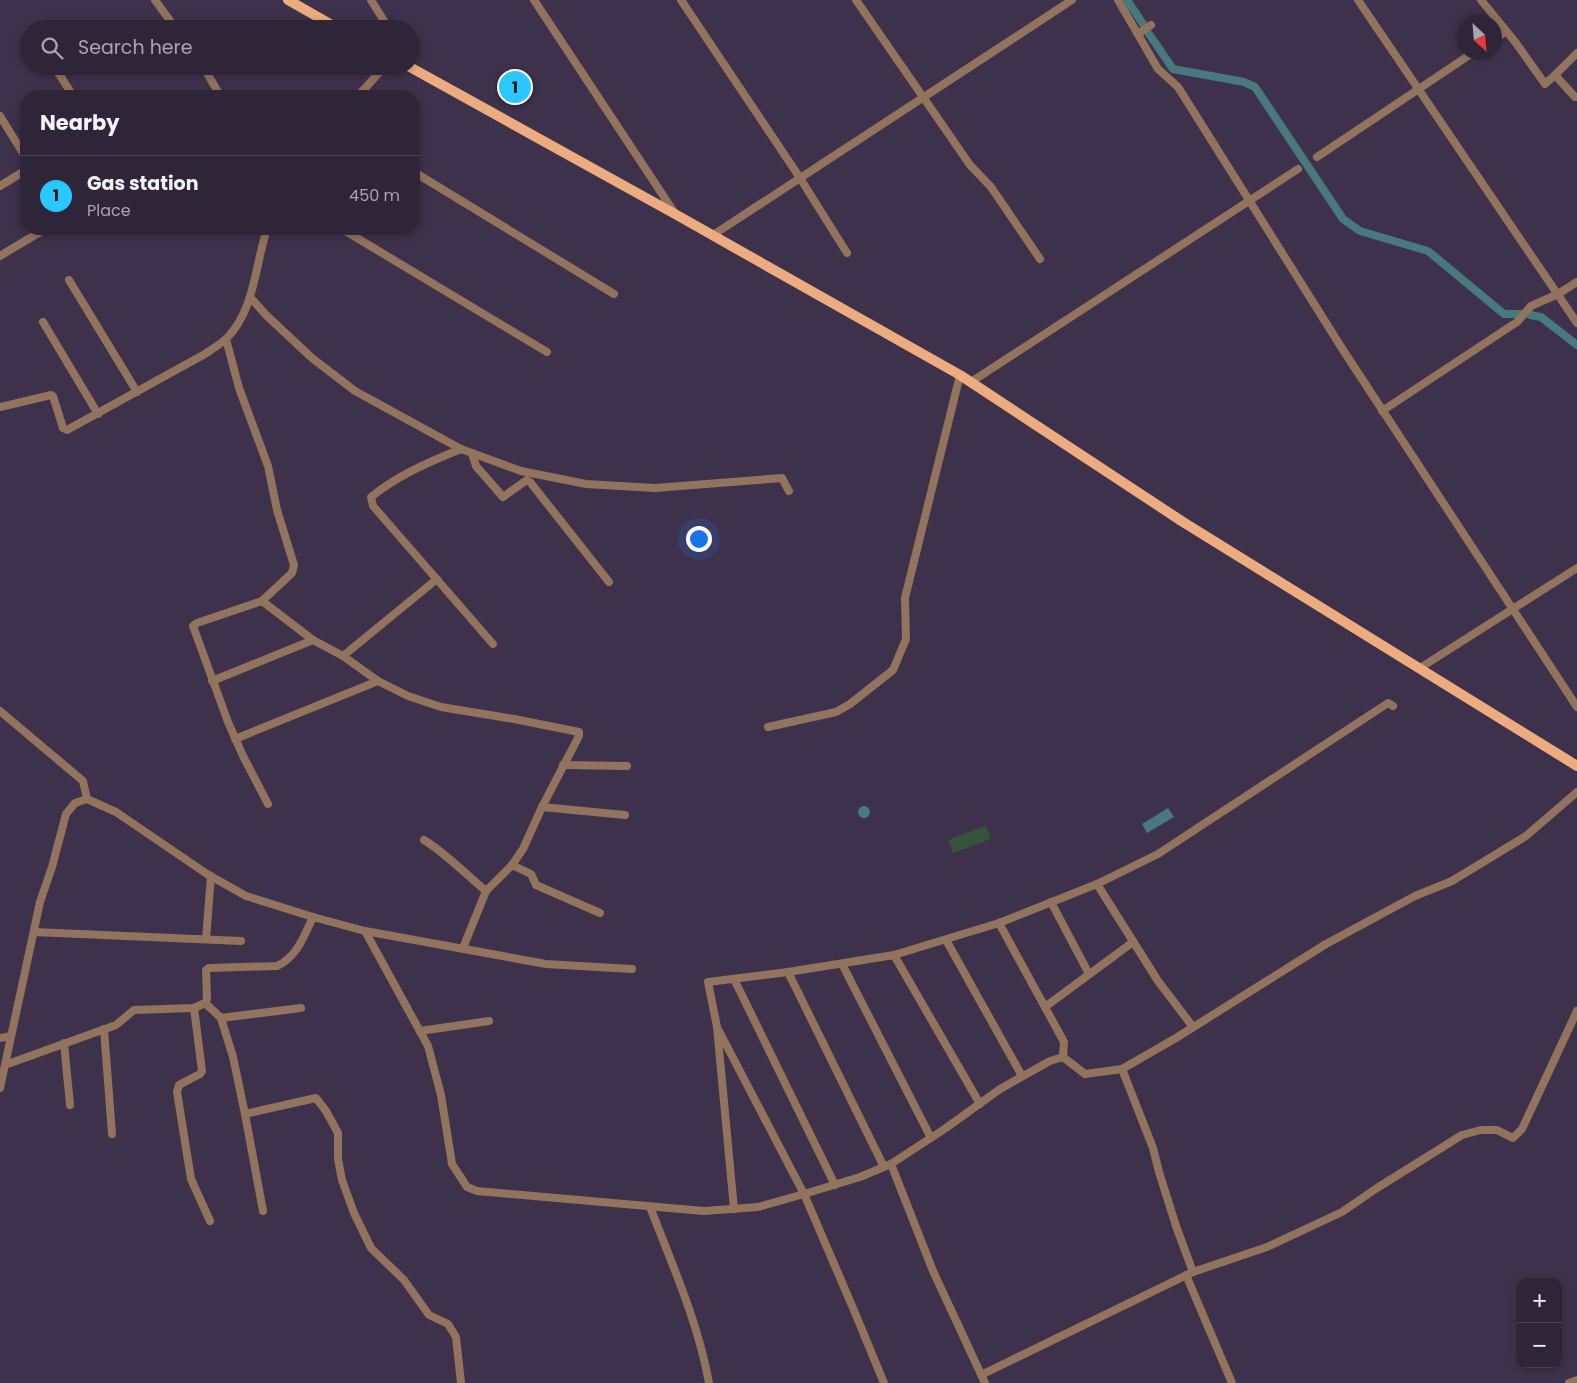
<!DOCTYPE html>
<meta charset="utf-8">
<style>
body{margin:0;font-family:Poppins,sans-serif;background:#362d40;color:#f1f3f6}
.controls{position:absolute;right:15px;bottom:15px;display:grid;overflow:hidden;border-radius:10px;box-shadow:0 2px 8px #0003}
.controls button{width:45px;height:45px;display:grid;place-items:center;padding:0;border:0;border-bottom:1px solid #494253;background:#2e2538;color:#f1f3f6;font:25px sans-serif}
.compass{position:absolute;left:1457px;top:15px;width:45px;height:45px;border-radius:50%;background:#2e2538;box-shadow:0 2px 8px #0003;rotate:154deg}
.you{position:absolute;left:698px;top:538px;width:18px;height:18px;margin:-12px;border:4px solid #fff;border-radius:50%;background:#1a73e8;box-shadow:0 0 0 8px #1a73e833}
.badge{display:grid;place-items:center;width:32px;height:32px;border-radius:50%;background:#29c8ff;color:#111;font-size:16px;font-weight:700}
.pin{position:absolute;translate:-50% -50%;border:2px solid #fff;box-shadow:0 1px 5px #0006}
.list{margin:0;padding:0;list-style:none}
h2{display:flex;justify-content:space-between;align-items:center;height:65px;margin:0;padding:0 20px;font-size:21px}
h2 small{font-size:16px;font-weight:400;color:#a7a5ae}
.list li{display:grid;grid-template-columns:32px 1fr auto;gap:15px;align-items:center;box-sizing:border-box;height:80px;padding:0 20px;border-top:1px solid #494253}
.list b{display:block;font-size:19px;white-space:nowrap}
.list p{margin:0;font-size:16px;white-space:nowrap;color:#a7a5ae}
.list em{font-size:16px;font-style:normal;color:#a7a5ae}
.icon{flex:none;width:28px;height:28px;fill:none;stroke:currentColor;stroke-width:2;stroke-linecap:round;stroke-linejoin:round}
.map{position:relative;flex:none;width:1577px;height:1383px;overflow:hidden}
.search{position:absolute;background:#2e2538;box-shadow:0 2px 8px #0003;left:20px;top:20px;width:400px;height:55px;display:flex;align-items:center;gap:12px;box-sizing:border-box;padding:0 18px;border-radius:28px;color:#a7a5ae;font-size:19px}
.panel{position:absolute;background:#2e2538;box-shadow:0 2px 8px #0003;left:20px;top:90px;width:400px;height:145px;border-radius:20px}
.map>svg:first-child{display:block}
</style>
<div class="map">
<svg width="1577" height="1383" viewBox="0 0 1577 1383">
<rect width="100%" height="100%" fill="#3e314b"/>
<path fill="#36523a" d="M 986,825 L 991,839 L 953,853 L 948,840 Z"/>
<g fill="#48797c">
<circle cx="864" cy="812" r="6"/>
<path d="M 1168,808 L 1174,817 L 1147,833 L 1142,824 Z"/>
</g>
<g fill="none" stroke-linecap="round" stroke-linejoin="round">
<g stroke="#48797c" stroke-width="8">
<path d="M 1127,0 L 1143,24"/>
<path d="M 1149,34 L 1173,69 L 1244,82 L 1255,87 L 1343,219 L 1360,231 L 1428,251 L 1504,314 L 1520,314"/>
<path d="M 1530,315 L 1541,317 L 1577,345"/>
</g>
<g stroke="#92735d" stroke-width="8">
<path d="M 155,0 L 176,29"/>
<path d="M 371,0 L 389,29"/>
<path d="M 534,0 L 674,212"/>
<path d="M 681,0 L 800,178 L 847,253"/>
<path d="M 856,0 L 970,165 L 991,187 L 1040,259"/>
<path d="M 1118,0 L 1158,69 L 1178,87 L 1343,350 L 1577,707"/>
<path d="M 1358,0 L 1577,323"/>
<path d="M 1481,0 L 1516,43 L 1545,84 L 1555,75 L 1575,97 L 1577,97"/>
<path d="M 1138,34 L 1151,25"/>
<path d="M 1494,39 L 1505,32"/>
<path d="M 54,66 L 73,96"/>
<path d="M 203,66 L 218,92 L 218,96"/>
<path d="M 1555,75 L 1577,53"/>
<path d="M 358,96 L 385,66"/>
<path d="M 0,116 L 26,158"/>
<path d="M 1317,157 L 1474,52"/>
<path d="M 414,172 L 614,294"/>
<path d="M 0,186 L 26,170"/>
<path d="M 342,229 L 547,352"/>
<path d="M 713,235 L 1072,0"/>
<path d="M 0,256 L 45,229"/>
<path d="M 69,280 L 137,392"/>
<path d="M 250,297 L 266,315 L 312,358 L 355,391 L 461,449 L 521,471 L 586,484 L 655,488 L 782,478 L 789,491"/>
<path d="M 43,322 L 98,414"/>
<path d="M 226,339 L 239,388 L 268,466 L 277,510 L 294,565 L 292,573 L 262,601 L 197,623 L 193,626 L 228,722 L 243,756 L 268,804"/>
<path d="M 971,382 L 1298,169"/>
<path d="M 0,407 L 51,395 L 53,396 L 63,428 L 67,430 L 205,354 C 212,349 221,344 227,338 C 255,309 255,265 267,229"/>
<path d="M 1382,411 L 1517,322 L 1531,306 L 1558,294 L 1577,282"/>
<path d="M 461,449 C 429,462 398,475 371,497 L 373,506 L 493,644"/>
<path d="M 472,453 L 476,466 L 503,497 L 524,482 L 527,480 L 530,482 L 609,582"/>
<path d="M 262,601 L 313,640 L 343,656 L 378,681 L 408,696 L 441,707 L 514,719 L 579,732 L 579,736 L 542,807 L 523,849 L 512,865 L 486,891 L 463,948"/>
<path d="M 343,656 L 437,579"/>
<path d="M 1420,668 L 1577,568"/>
<path d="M 212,681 L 313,640"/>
<path d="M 0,711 L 83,781 L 87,799"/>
<path d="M 768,727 L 836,712 L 850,704 L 893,670 L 906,639 L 905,598 L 960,375"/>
<path d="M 235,739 L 378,681"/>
<path d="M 563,765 L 627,766"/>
<path d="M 542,807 L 625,815"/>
<path d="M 424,840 C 447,854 465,874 486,891"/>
<path d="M 512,865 L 531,874 L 536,885 L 600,913"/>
<path d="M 1097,884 L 1158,981 L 1193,1027"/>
<path d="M 1051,902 L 1089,974"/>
<path d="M 999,923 L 1064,1042 L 1063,1057"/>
<path d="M 365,931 L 428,1046 L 441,1095 L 452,1164 L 467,1187 L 477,1191 L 704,1211 L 758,1207 L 804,1194 L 860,1177 L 891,1164 L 946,1128 L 1000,1089 L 1050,1061 L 1063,1057 L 1085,1074 L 1122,1069 L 1176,1038 L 1326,944 L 1415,896 L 1452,881 L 1526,836 L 1577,792"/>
<path d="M 34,932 L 241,941"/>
<path d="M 206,939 L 211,876"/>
<path d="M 946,940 L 1022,1076"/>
<path d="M 894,955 L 980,1104"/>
<path d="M 842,964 L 931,1138"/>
<path d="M 788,972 L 884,1167"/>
<path d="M 734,979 L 835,1185"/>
<path d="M 205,1003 L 221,1018 L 233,1057 L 245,1114 L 263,1211"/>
<path d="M 1045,1007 L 1133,942"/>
<path d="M 194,1008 L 202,1071 L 200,1074 L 179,1085 L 177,1092 L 191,1179 L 210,1221"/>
<path d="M 221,1018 L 301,1008"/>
<path d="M 104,1029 L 112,1134"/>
<path d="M 420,1031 L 489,1021"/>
<path d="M 719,1031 L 804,1194 L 853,1308 L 884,1383"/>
<path d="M 0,1038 L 11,1036"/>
<path d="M 64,1043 L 70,1105"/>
<path d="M 5,1065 L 116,1025 L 134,1010 L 194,1008 L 205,1003 L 207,999 L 206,970 L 209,968 L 277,966 C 297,957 304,936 313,917"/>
<path d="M 1122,1069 L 1153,1148 L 1159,1172 L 1176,1226 L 1193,1272"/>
<path d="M 0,1088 L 40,902 L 52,867 L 66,814 L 75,803 L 87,799 L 116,812 L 207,874 L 246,896 L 313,917 L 365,931 L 546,964 L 632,969"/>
<path d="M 245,1114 L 316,1098 L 326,1111 L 338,1133 L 338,1159 L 342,1180 L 354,1213 L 371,1248 L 404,1280 L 429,1315 L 448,1324 L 456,1337 L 461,1383"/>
<path d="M 891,1164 L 933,1271 L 985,1383"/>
<path d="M 650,1207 C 672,1264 698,1322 709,1383"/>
<path d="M 734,1209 L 717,1027 L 708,982 L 788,972 L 894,955 L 999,923 L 1097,884 L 1158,854 L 1388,703 L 1393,706"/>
<path d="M 1186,1275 L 1232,1383"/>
<path d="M 981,1375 L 1193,1272 L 1267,1247 L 1342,1212 L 1377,1188 L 1462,1135 L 1481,1130 L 1497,1130 L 1513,1138 L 1522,1129 L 1577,1011"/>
<path d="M 1569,1383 L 1577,1380"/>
</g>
<g stroke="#ecac7f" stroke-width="10">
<path d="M 288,0 L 339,29"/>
<path d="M 408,66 L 675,214 L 960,375 L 1183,522 L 1577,766"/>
</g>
</g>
</svg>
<div class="controls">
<button>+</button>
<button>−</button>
</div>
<svg class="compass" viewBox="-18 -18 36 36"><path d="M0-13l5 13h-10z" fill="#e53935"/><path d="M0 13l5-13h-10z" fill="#a7a5ae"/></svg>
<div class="you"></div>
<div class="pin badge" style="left:515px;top:87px">1</div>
<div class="search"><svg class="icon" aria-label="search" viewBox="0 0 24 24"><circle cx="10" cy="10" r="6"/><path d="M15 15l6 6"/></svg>Search here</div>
<section class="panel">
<h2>Nearby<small></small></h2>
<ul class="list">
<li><span class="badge">1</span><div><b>Gas station</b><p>Place</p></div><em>450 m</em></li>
</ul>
</section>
</div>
